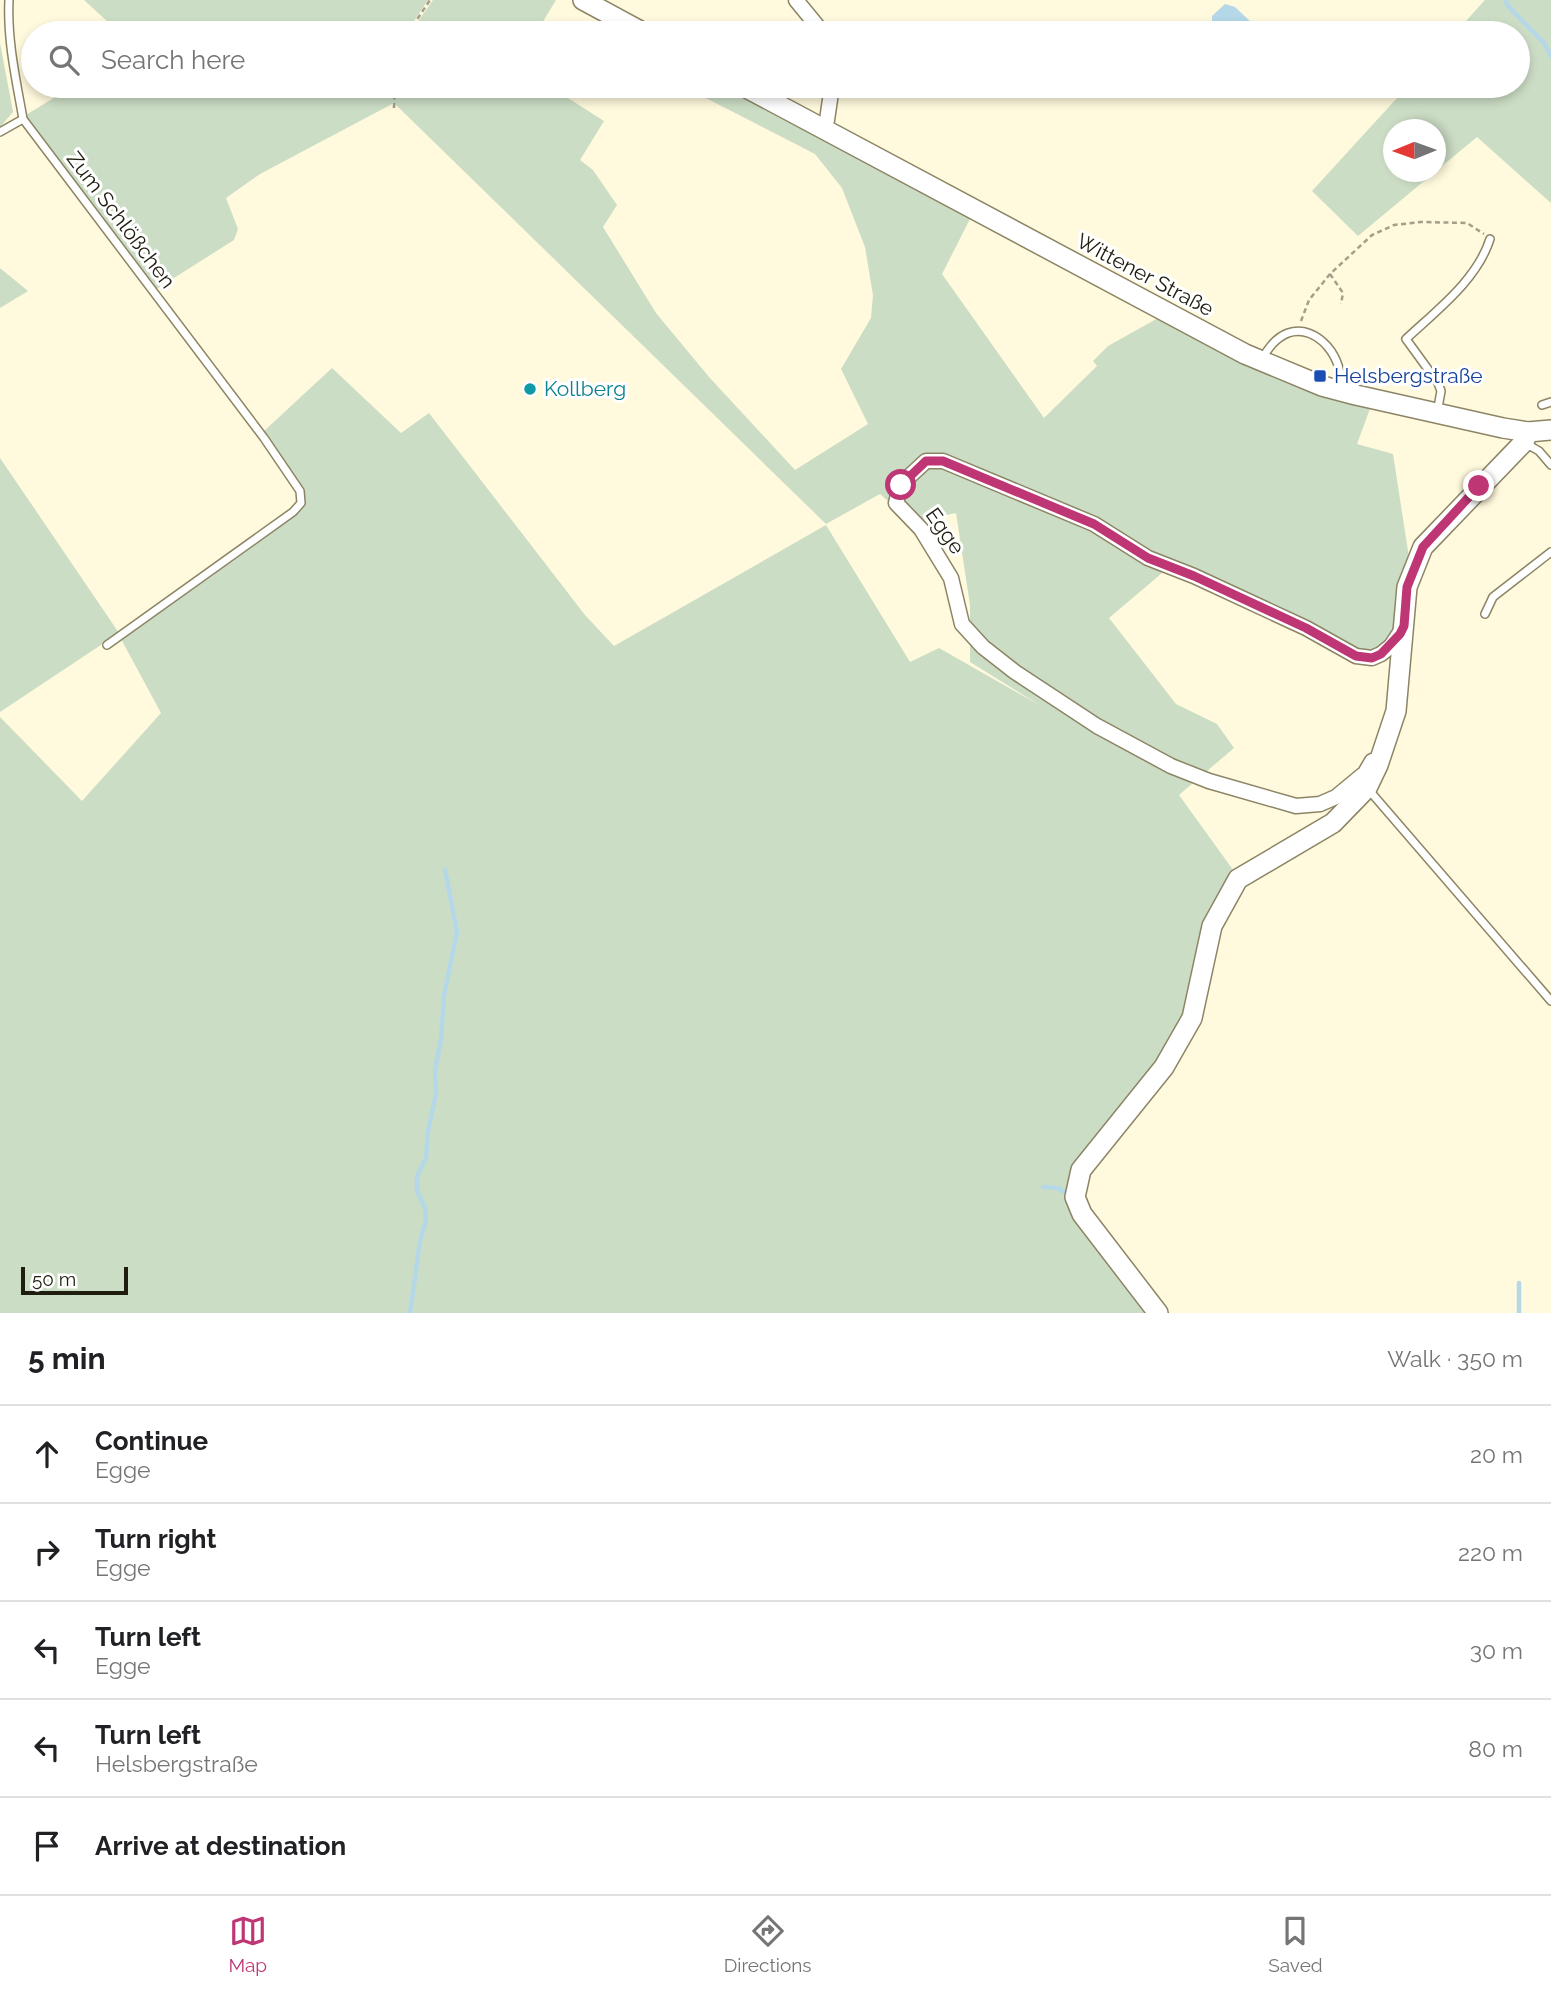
<!DOCTYPE html>
<meta charset="utf-8">
<style>
body{margin:0;font-family:Raleway,sans-serif;background:#f6f6f6;color:#202124}
.compass{position:absolute;left:1383px;top:119px;width:63px;height:63px;border-radius:50%;background:#fff;box-shadow:0 4px 10px #0003;rotate:269deg}
.scale{position:absolute;left:21px;bottom:18px;width:107px;box-sizing:border-box;padding-left:7px;border:4px solid #1f1d0f;border-top:0;font-size:19px;line-height:24px;white-space:nowrap;color:#1f1d0f;-webkit-text-stroke:5px #fff;paint-order:stroke}
.stop{position:absolute;width:21px;height:21px;margin:-16px;border:5px solid #bf3674;border-radius:50%;background:#fff}
.stop.end{background:#bf3674;border-color:#fff;box-shadow:0 2px 7px #0008}
.list{margin:0;padding:0;list-style:none}
h2{display:flex;justify-content:space-between;align-items:center;height:91px;margin:0;padding:0 28px;font-size:30px}
h2 small{font-size:23px;font-weight:400;color:#757577}
.list li{display:grid;grid-template-columns:46px 1fr auto;gap:21px;align-items:center;box-sizing:border-box;height:98px;padding:0 28px;border-top:2px solid #e0e0e0}
.list b{display:block;font-size:26px;white-space:nowrap}
.list p{margin:0;font-size:23px;white-space:nowrap;color:#757577}
.list em{font-size:23px;font-style:normal;color:#757577}
.icon{flex:none;width:38px;height:38px;fill:none;stroke:currentColor;stroke-width:2;stroke-linecap:round;stroke-linejoin:round}
.map{position:relative;flex:none;width:1551px;height:1313px;overflow:hidden}
.search{position:absolute;background:#fff;box-shadow:0 4px 10px #0003;left:21px;right:21px;top:21px;height:77px;display:flex;align-items:center;gap:18px;box-sizing:border-box;padding:0 24px;border-radius:38px;color:#757577;font-size:26px}
.sheet{height:581px;background:#fff}
nav{display:flex;justify-content:space-around;align-items:center;box-sizing:border-box;height:98px;border-top:2px solid #e0e0e0;background:#fff;font-size:19px;color:#757577}
nav a{display:grid;justify-items:center;gap:4px}
nav .on{color:#bf3674}
.map>svg:first-child{display:block}
</style>
<div class="map">
<svg width="1551" height="1313" viewBox="0 0 1551 1313">
<rect width="100%" height="100%" fill="#fff9dd"/>
<g fill="#ccddc5">
<path d="M 84,0 L 428,0 L 406,33 L 120,33 Z"/>
<path d="M 433,0 L 556,0 L 536,33 L 410,33 Z"/>
<path d="M 1485,0 L 1551,0 L 1551,203 L 1477,137 L 1436,171 L 1436,130 L 1394,130 L 1394,172 L 1435,172 L 1358,236 L 1312,191 L 1408,86 L 1518,86 L 1518,33 L 1455,33 Z"/>
<path d="M 0,43 L 13,112 L 0,127 Z"/>
<path d="M 73,86 L 549,86 L 604,121 L 580,160 L 593,170 L 617,205 L 603,227 L 656,313 L 709,377 L 795,470 L 868,424 L 841,369 L 871,318 L 873,295 L 865,247 L 842,188 L 815,154 L 694,92 L 696,86 L 726,86 L 970,219 L 942,274 L 1044,418 L 1097,366 L 1093,361 L 1108,346 L 1160,317 L 1371,406 L 1357,444 L 1393,454 L 1410,564 L 1399,627 L 1377,652 L 1359,652 L 1209,575 L 1175,562 L 1109,618 L 1176,704 L 1217,724 L 1234,748 L 1179,795 L 1236,874 L 1188,1012 L 1160,1063 L 1071,1190 L 1154,1313 L 0,1313 L 0,717 L 82,801 L 161,713 L 121,639 L 299,510 L 302,491 L 263,432 L 332,368 L 401,433 L 429,413 L 585,615 L 614,646 L 826,525 L 910,662 L 939,648 L 1041,706 L 970,662 L 970,605 L 956,513 L 912,522 L 880,494 L 826,524 L 394,103 L 260,174 L 226,198 L 238,229 L 234,240 L 155,290 L 26,115 Z"/>
<path d="M 0,268 L 28,291 L 0,308 Z"/>
<path d="M 0,458 L 119,633 L 0,712 Z"/>
</g>
<path fill="#b4d8e8" d="M 1225,4 L 1235,7 L 1253,24 L 1249,33 L 1223,33 L 1212,24 L 1212,16 Z"/>
<g fill="none" stroke-linecap="round" stroke-linejoin="round">
<g stroke="#b4d8e8" stroke-width="4.5">
<path d="M 1505,0 L 1508,6 L 1544,43 L 1551,56"/>
<path d="M 1043,1187 L 1058,1188 L 1066,1193"/>
<path d="M 410,1313 L 420,1241 L 426,1220 L 425,1208 L 417,1191 L 417,1176 L 426,1158 L 428,1131 L 436,1094 L 435,1069 L 441,1040 L 444,995 L 457,932 L 445,870"/>
<path d="M 1519,1313 L 1519,1283"/>
</g>
<g stroke="#8c8565" stroke-width="10">
<g id="lane">
<path d="M 9,0 C 7,40 16,79 23,119 L 264,438 L 300,491 L 301,503 L 293,512 L 107,645"/>
<path d="M 0,132 L 23,119"/>
<path d="M 1261,360 C 1268,349 1275,338 1288,333 C 1318,323 1345,360 1340,387"/>
<path d="M 1542,405 L 1551,402"/>
<path d="M 1437,413 L 1441,391 L 1438,383 L 1406,339 C 1437,310 1477,280 1490,239"/>
<path d="M 1525,443 L 1539,451 L 1551,465"/>
<path d="M 1485,614 L 1493,597 L 1551,552"/>
<path d="M 1368,789 L 1551,1001"/>
</g>
</g>
<g stroke="#8c8565" stroke-width="17">
<g id="street">
<path d="M 796,0 L 823,33"/>
<path d="M 823,127 L 827,120 L 832,86"/>
<path d="M 1372,761 L 1365,773 L 1336,797 L 1320,804 L 1296,806 L 1209,781 L 1171,766 L 1097,726 L 1015,672 L 983,647 L 962,624 L 951,578 L 921,529 L 896,503 L 901,484 L 926,461 L 943,461 L 1094,524 L 1148,558 L 1194,576 L 1306,628 L 1356,656 L 1372,658 L 1381,654 L 1391,646 L 1403,628"/>
</g>
</g>
<g stroke="#8c8565" stroke-width="22">
<g id="secondary">
<path d="M 583,0 L 644,33"/>
<path d="M 743,86 L 1245,354 L 1322,386 L 1356,395 L 1503,428 L 1528,432 L 1551,430"/>
<path d="M 1158,1313 L 1082,1214 L 1075,1197 L 1081,1170 L 1164,1067 L 1192,1018 L 1212,926 L 1238,879 L 1333,823 L 1367,788 L 1378,765 L 1396,711 L 1407,587 L 1423,547 L 1524,442 L 1528,432"/>
</g>
</g>
<g stroke="#a39f89" stroke-width="2.5" stroke-dasharray="5 3.5" stroke-linecap="butt">
<path d="M 408,33 L 430,0"/>
<path d="M 394,108 L 395,86"/>
<path d="M 1330,274 L 1343,293 L 1341,304"/>
<path d="M 1301,321 L 1309,300 L 1330,274 L 1372,235 L 1394,225 L 1421,222 L 1467,223 L 1484,234"/>
</g>
<use href="#lane" stroke="#fff" stroke-width="7"/>
<use href="#street" stroke="#fff" stroke-width="14"/>
<use href="#secondary" stroke="#fff" stroke-width="19"/>
</g>
<g fill="none" stroke-linecap="round" stroke-linejoin="round">
<path stroke="#bf3674" stroke-width="9" d="M 901,485 L 926,461 L 943,461 L 1094,524 L 1148,558 L 1194,576 L 1306,628 L 1356,656 L 1372,658 L 1381,654 L 1400,634 L 1404,626 L 1407,587 L 1423,547 L 1479,486"/>
</g>
<rect fill="#1a4fb4" stroke="#fff" stroke-width="2.5" x="1313" y="369" width="14" height="14" rx="3.5"/>
<circle fill="#0f9aa8" stroke="#fff" stroke-width="2.5" cx="530" cy="389" r="7"/>
<g text-anchor="middle" stroke-width="6" stroke-linejoin="round" paint-order="stroke">
<g font-size="21" fill="#1f1d0f" stroke="#fff">
<text transform="translate(121 220) rotate(53)" y="7">Zum Schlößchen</text>
<text transform="translate(1145 275) rotate(28)" y="7">Wittener Straße</text>
<text transform="translate(945 531) rotate(55)" y="7">Egge</text>
</g>
<g font-size="21" fill="#164399" stroke="#fff" text-anchor="start">
<text x="1334" y="383">Helsbergstraße</text>
</g>
<g font-size="21" fill="#0d838f" stroke="#fff" text-anchor="start">
<text x="544" y="396">Kollberg</text>
</g>
</g>
</svg>
<svg class="compass" viewBox="-18 -18 36 36"><path d="M0-13l5 13h-10z" fill="#e53935"/><path d="M0 13l5-13h-10z" fill="#757577"/></svg>
<div class="scale">50 m</div>
<div class="stop" style="left:901px;top:485px"></div>
<div class="stop end" style="left:1479px;top:486px"></div>
<div class="search"><svg class="icon" aria-label="search" viewBox="0 0 24 24"><circle cx="10" cy="10" r="6"/><path d="M15 15l6 6"/></svg>Search here</div>
</div>
<section class="sheet">
<h2>5 min<small>Walk · 350 m</small></h2>
<ul class="list">
<li><svg class="icon" aria-label="ahead" viewBox="0 0 24 24"><path d="M12 20V5M6 11l6-6 6 6"/></svg><div><b>Continue</b><p>Egge</p></div><em>20 m</em></li>
<li><svg class="icon" aria-label="right" viewBox="0 0 24 24"><path d="M7 20v-9h11M14 6l5 5-5 5"/></svg><div><b>Turn right</b><p>Egge</p></div><em>220 m</em></li>
<li><svg class="icon" aria-label="left" viewBox="0 0 24 24"><path d="M17 20v-9H6M10 6l-5 5 5 5"/></svg><div><b>Turn left</b><p>Egge</p></div><em>30 m</em></li>
<li><svg class="icon" aria-label="left" viewBox="0 0 24 24"><path d="M17 20v-9H6M10 6l-5 5 5 5"/></svg><div><b>Turn left</b><p>Helsbergstraße</p></div><em>80 m</em></li>
<li><svg class="icon" aria-label="arrive" viewBox="0 0 24 24"><path d="M6 21V4h12l-3 4 3 4H6"/></svg><div><b>Arrive at destination</b></div></li>
</ul>
</section>
<nav>
<a class="on"><svg class="icon" aria-label="map" viewBox="0 0 24 24"><path d="M3 6l6-2 6 2 6-2v14l-6 2-6-2-6 2zM9 4v14M15 6v14"/></svg>Map</a>
<a><svg class="icon" aria-label="directions" viewBox="0 0 24 24"><path d="M12 3l9 9-9 9-9-9zM9 14v-3h6M13 9l2 2-2 2"/></svg>Directions</a>
<a><svg class="icon" aria-label="saved" viewBox="0 0 24 24"><path d="M7 4h10v16l-5-4-5 4z"/></svg>Saved</a>
</nav>
